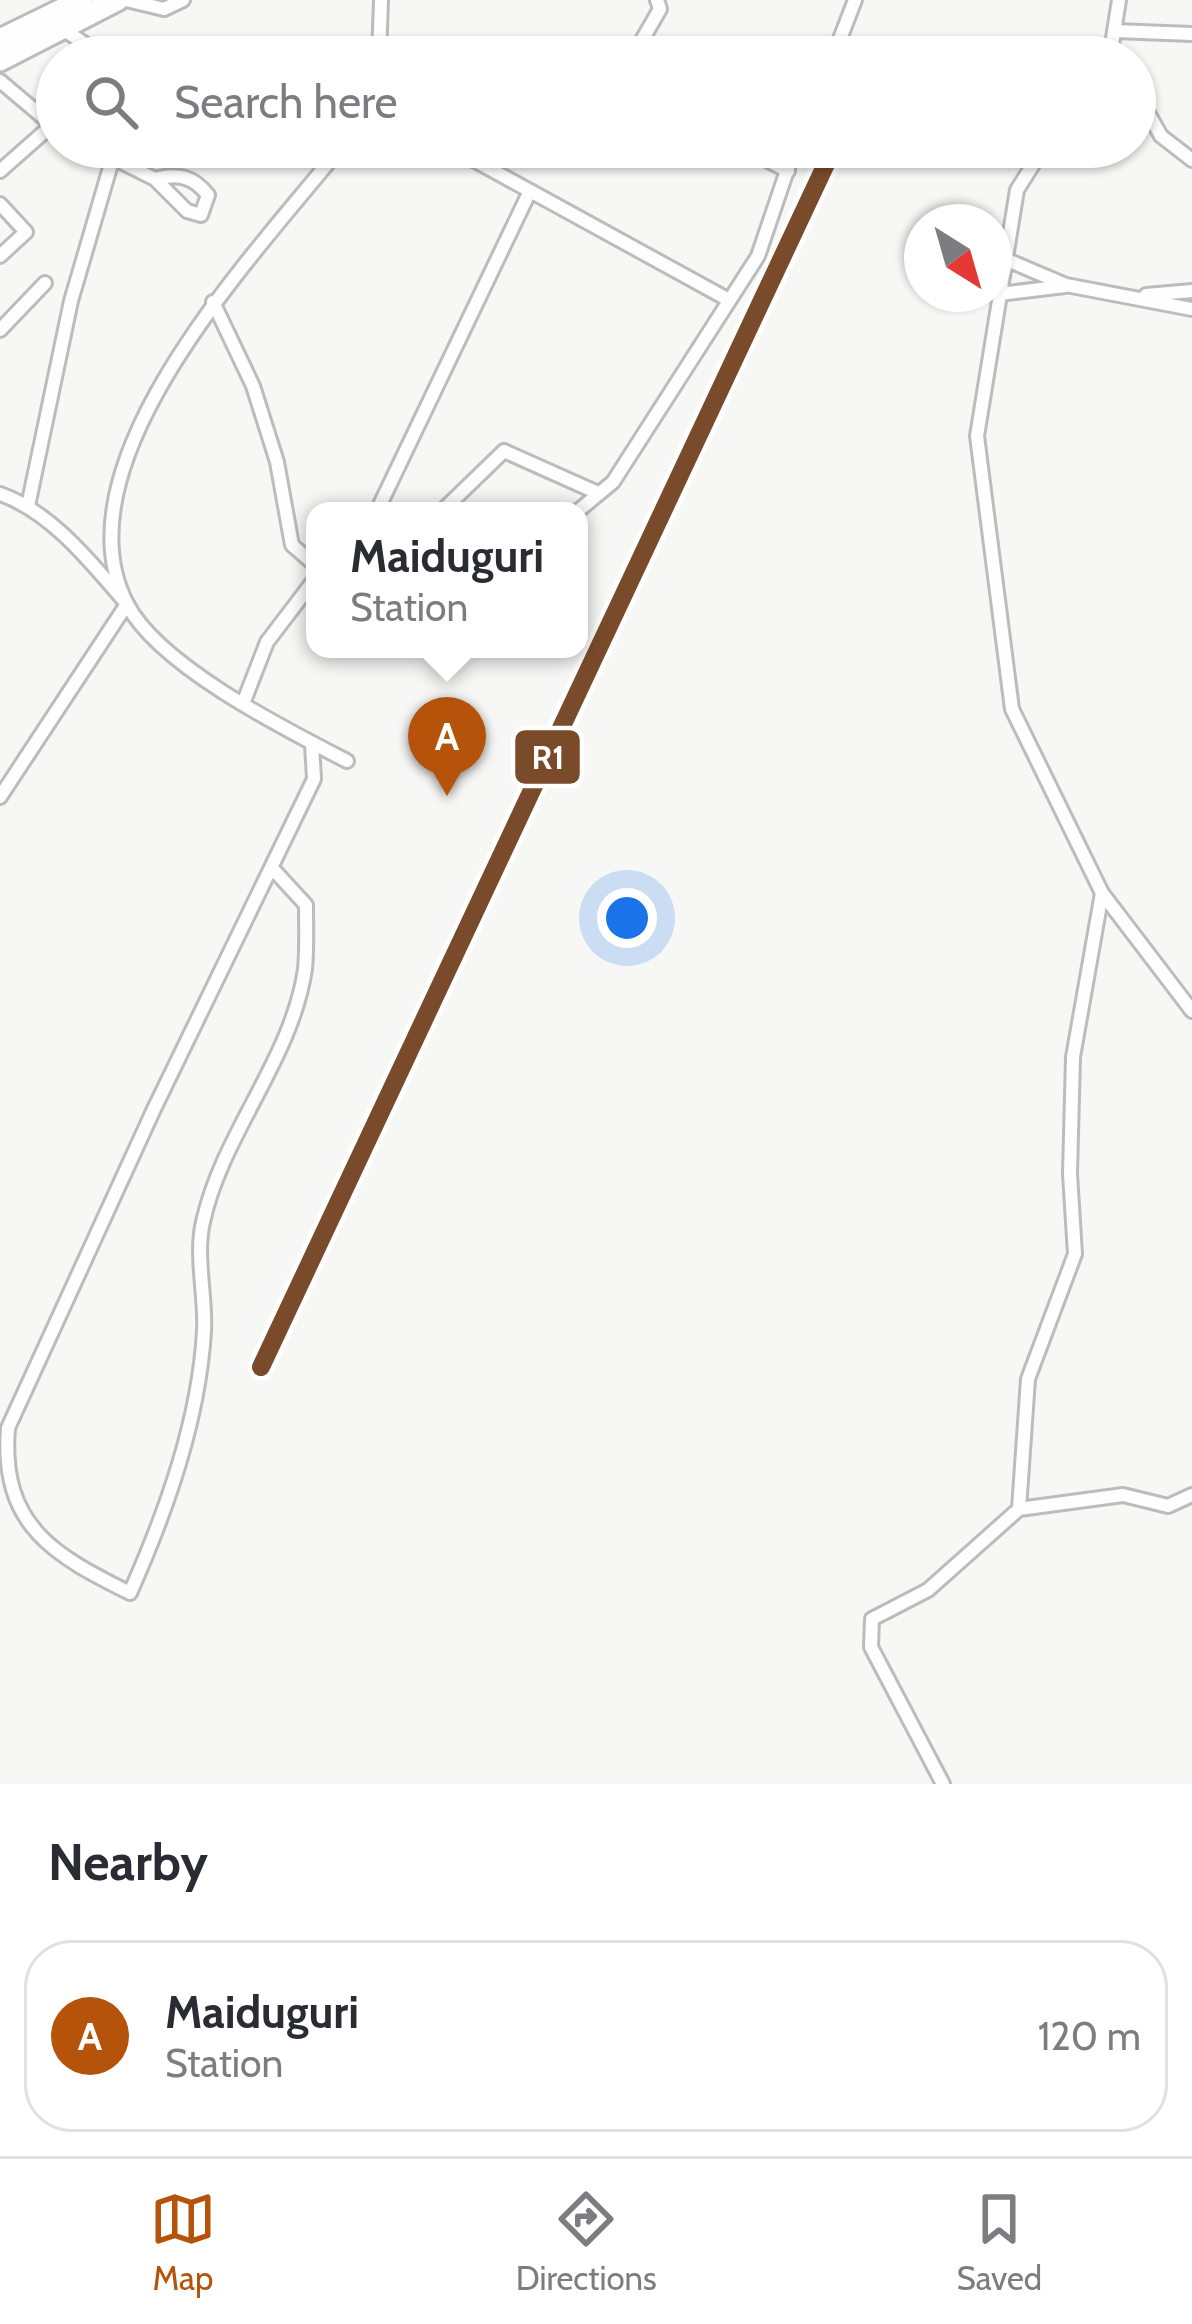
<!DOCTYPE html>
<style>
body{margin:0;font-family:Cabin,sans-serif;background:#f2f2f3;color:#2b2b33}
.compass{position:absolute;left:904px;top:204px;width:108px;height:108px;border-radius:50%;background:#fff;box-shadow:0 3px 9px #0004;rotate:143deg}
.you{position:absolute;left:627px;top:918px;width:42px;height:42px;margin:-30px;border:9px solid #fff;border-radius:50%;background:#1a73e8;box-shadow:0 0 0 18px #1a73e833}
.badge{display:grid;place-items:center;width:78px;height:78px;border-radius:50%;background:#b45309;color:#fff;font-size:39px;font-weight:700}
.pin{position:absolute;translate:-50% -99px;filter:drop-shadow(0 3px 6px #0008)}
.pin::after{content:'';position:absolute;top:63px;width:42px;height:36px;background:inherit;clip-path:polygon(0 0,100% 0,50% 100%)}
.popup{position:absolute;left:306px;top:502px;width:282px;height:156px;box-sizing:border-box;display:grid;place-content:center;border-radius:24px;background:#fff;filter:drop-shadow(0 3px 9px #0005);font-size:39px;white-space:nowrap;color:#7c7c81}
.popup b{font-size:45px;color:#2b2b33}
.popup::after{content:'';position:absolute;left:50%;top:100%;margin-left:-24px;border:24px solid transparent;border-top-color:#fff}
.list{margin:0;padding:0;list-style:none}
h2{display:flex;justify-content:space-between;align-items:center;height:156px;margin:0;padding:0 48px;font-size:51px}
h2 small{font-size:39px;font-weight:400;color:#7c7c81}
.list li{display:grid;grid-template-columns:78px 1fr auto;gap:36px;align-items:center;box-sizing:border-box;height:192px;margin:0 24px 24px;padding:0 24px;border:3px solid #e1e1e2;border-radius:48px}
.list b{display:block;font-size:45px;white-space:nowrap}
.list p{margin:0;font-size:39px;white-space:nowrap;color:#7c7c81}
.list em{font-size:39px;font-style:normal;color:#7c7c81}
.icon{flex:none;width:66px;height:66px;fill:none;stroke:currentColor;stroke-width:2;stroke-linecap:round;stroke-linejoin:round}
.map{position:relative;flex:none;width:1192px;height:1784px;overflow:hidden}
.search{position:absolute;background:#fff;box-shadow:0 3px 9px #0004;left:36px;right:36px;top:36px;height:132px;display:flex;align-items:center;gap:30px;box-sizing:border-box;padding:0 42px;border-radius:66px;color:#7c7c81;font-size:45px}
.sheet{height:372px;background:#fff}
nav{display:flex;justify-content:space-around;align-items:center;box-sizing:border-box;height:168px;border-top:3px solid #e1e1e2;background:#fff;font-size:33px;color:#7c7c81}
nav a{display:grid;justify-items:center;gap:6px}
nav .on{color:#b45309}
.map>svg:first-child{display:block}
</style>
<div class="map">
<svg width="1192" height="1784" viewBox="0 0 1192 1784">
<rect width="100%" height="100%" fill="#f7f8f6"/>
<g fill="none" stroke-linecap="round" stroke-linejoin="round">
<g stroke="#bbbcbb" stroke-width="18">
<g id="minor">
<path d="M 126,0 L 164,9 L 183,0"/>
<path d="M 63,29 L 104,57"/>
<path d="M 1115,31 L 1192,34"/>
<path d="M 379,57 L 381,0"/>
<path d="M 651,57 L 641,42 L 660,9 L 657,0"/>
<path d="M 833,57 L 855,0"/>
<path d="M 1110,57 L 1119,0"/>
<path d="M 0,81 L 57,129"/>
<path d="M 1135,90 L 1161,136 L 1192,160"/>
<path d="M 91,147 L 155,179 L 187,211 L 201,215 L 208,195 C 193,176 177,173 155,179"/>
<path d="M 341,147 C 260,249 53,462 127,604 C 159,666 285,729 347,761"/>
<path d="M 450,147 L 729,300"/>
<path d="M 741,147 L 788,171"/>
<path d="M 1044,147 L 1017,190 L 977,436 L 1012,709 L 1102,893 L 1192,1011"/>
<path d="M 0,171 L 51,126"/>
<path d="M 0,204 L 26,232 L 0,256"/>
<path d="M 1005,259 L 1066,285 L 1192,309"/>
<path d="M 999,294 L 1065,286"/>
<path d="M 1146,295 L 1192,291"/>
<path d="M 213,302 L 253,386 L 277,462 L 292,545 L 315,565"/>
<path d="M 0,330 L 45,283"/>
<path d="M 0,494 C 52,512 92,564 127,604 L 0,797"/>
<path d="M 28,506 L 71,301 L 116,147"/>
<path d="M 377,511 L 530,191"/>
<path d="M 442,511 L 504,451 L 598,493"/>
<path d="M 578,511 L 613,482 L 758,256 L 795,147"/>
<path d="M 244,701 L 267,642 L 315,579"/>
<path d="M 272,868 L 306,905 C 306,926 307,948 305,969 C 292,1059 222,1134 203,1222 C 195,1256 206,1296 204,1331 C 199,1420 166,1512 130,1593 C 56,1556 0,1527 8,1428 L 154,1109 L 314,779 L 312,744"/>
<path d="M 1019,1509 L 1028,1379 L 1075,1254 L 1070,1174 L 1073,1057 L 1102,893"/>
<path d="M 943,1784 L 871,1647 L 872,1619 L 928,1590 L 1019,1509 L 1123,1495 L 1168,1506 L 1192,1495"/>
</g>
</g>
<g stroke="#bbbcbb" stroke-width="27">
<g id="trunk">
<path d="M 0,40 L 82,0"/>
<path d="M 0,60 L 117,0"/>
</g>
</g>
<use href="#minor" stroke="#fefefe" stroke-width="12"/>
<use href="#trunk" stroke="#fefefe" stroke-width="21"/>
<g stroke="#fff" stroke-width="27">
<path id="rail-1" d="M 261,1367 L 834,147"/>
</g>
<use href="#rail-1" stroke="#7a4b2a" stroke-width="18"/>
</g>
<rect stroke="#fff" stroke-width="4.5" x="513" y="728" width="69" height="58" rx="12" fill="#7a4b2a"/>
<g font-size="33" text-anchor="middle" font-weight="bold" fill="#fff">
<text x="548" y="769">R1</text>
</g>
</svg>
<svg class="compass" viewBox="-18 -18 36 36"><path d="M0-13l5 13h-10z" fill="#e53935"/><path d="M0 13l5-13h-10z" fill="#7c7c81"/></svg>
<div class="you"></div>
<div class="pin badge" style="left:447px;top:796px">A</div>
<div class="popup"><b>Maiduguri</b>Station</div>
<div class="search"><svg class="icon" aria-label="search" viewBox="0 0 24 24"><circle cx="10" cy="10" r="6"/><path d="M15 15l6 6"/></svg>Search here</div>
</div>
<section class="sheet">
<h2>Nearby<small></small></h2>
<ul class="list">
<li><span class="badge">A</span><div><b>Maiduguri</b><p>Station</p></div><em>120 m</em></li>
</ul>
</section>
<nav>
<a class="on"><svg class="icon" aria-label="map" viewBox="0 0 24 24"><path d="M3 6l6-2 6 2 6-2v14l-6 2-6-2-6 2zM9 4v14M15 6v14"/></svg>Map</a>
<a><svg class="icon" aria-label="directions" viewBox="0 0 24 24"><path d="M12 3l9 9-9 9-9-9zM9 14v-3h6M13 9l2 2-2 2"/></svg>Directions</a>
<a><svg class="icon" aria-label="saved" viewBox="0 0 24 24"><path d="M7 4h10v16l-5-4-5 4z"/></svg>Saved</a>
</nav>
